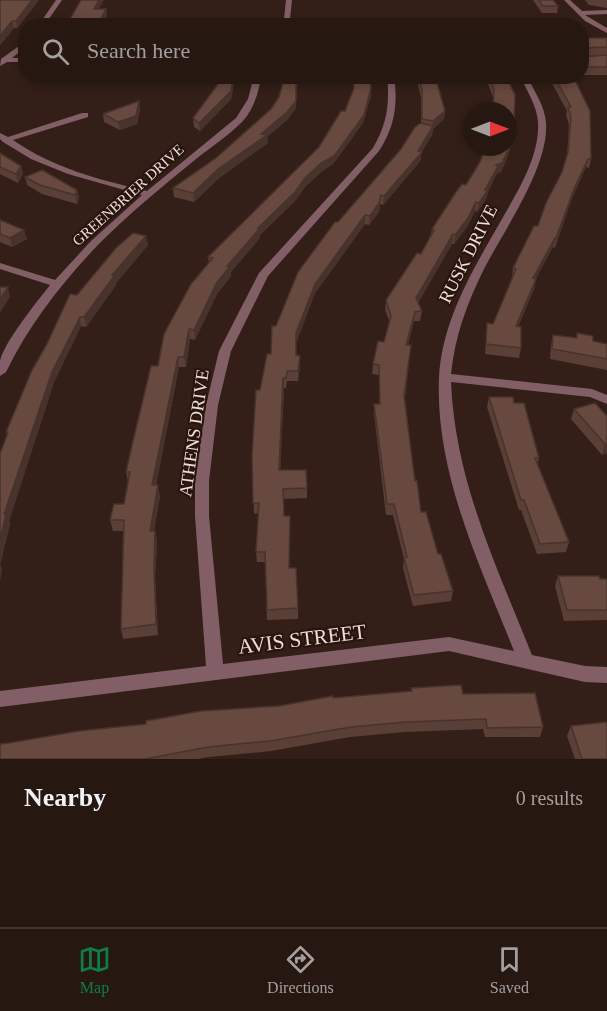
<!DOCTYPE html>
<style>
body{margin:0;font-family:Georgia,serif;background:#32241f;color:#f1f3f6}
.compass{position:absolute;left:463px;top:102px;width:54px;height:54px;border-radius:50%;background:#261711;box-shadow:0 3px 9px #0003;rotate:90deg}
.list{margin:0;padding:0;list-style:none}
h2{display:flex;justify-content:space-between;align-items:center;height:78px;margin:0;padding:0 24px;font-size:26px}
h2 small{font-size:20px;font-weight:400;color:#a49f9f}
.icon{flex:none;width:33px;height:33px;fill:none;stroke:currentColor;stroke-width:2;stroke-linecap:round;stroke-linejoin:round}
.map{position:relative;flex:none;width:607px;height:759px;overflow:hidden}
.search{position:absolute;background:#261711;box-shadow:0 3px 9px #0003;left:18px;right:18px;top:18px;height:66px;display:flex;align-items:center;gap:15px;box-sizing:border-box;padding:0 21px;border-radius:24px;color:#a49f9f;font-size:22px}
.sheet{height:168px;background:#261711}
nav{display:flex;justify-content:space-around;align-items:center;box-sizing:border-box;height:84px;border-top:2px solid #423631;background:#261711;font-size:16px;color:#a49f9f}
nav a{display:grid;justify-items:center;gap:3px}
nav .on{color:#0b8043}
.map>svg:first-child{display:block}
</style>
<div class="map">
<svg width="607" height="759" viewBox="0 0 607 759">
<rect width="100%" height="100%" fill="#331f17"/>
<g fill="none" stroke-linecap="round" stroke-linejoin="round">
<path fill="#825f67" fill-rule="evenodd" d="M 286,0 L 292,0 L 290,19 L 284,24 L 281,22 L 284,19 Z"/>
<g fill="#825f67" fill-rule="evenodd">
<path d="M 56,0 L 62,0 L 44,26 L 38,26 Z"/>
<path d="M 564,0 L 570,0 L 582,11 L 607,10 L 607,14 L 585,15 L 607,28 L 607,33 L 585,21 Z"/>
<path d="M 26,41 L 26,47 L 12,58 L 26,58 L 26,62 L 7,62 L 0,66 L 1,59 Z"/>
<path d="M 254,76 L 261,76 C 259,93 253,110 242,122 C 228,136 211,147 196,159 C 162,187 127,215 96,247 C 60,285 29,325 6,372 L 0,376 C 0,371 0,366 0,361 C 3,344 38,300 50,285 L 0,269 L 0,263 L 55,280 L 91,241 L 142,195 L 68,174 L 31,159 L 3,142 L 0,139 L 0,133 L 8,137 L 82,113 L 88,113 L 88,117 L 13,140 C 53,168 100,180 147,191 L 236,118 L 248,99 Z"/>
<path d="M 387,76 L 394,76 C 398,105 395,126 379,151 L 268,276 L 231,351 L 218,405 L 209,481 L 209,516 L 223,664 L 449,637 L 514,651 C 480,565 435,473 439,378 C 442,319 474,268 502,219 C 518,191 540,156 538,122 C 537,106 527,91 520,76 L 527,76 C 534,91 545,106 546,123 C 549,167 504,230 484,269 C 467,303 455,336 451,374 L 592,389 L 607,395 L 607,404 L 590,397 L 451,382 C 455,480 496,565 532,655 L 585,666 L 607,667 L 607,683 L 585,682 L 449,651 L 0,707 L 0,691 L 206,666 L 195,516 L 195,481 L 206,405 L 219,351 L 259,273 L 373,148 C 387,124 390,104 387,76 Z"/>
</g>
</g>
<g fill="#593f36">
<path d="M 0,0 L 39,0 L 17,28 L 14,28 L 0,45 Z"/>
<path d="M 533,0 L 553,0 L 558,6 L 557,13 L 542,13 Z"/>
<path d="M 585,0 L 607,0 L 607,8 L 589,5 Z"/>
<path d="M 582,38 L 607,38 L 607,55 L 583,56 L 584,57 L 607,55 L 607,75 L 582,75 Z"/>
<path d="M 26,57 L 26,72 L 22,72 L 21,64 Z"/>
<path d="M 224,76 L 235,76 L 231,99 L 200,131 L 194,127 L 193,118 Z"/>
<path d="M 352,76 L 369,76 L 371,95 L 363,123 L 333,164 L 321,172 L 305,187 L 295,201 L 260,235 L 260,238 L 231,272 L 231,276 L 217,294 L 195,340 L 190,339 L 186,367 L 179,367 L 156,485 L 160,496 L 154,531 L 155,531 L 157,541 L 155,578 L 158,635 L 123,639 L 121,629 L 123,531 L 113,531 L 110,520 L 124,504 L 128,482 L 126,472 L 158,366 L 209,263 L 208,257 L 319,147 L 345,111 L 354,90 Z"/>
<path d="M 416,76 L 435,76 L 445,111 L 444,119 L 433,129 L 432,135 L 421,153 L 421,160 L 383,205 L 380,204 L 379,212 L 369,225 L 365,224 L 315,293 L 296,343 L 296,355 L 300,366 L 298,381 L 287,381 L 286,388 L 284,388 L 280,470 L 307,488 L 307,498 L 283,499 L 284,516 L 289,568 L 298,608 L 298,619 L 267,620 L 265,562 L 257,562 L 256,552 L 258,513 L 254,514 L 252,456 L 260,390 L 271,354 L 276,326 L 338,222 L 401,149 L 421,123 L 421,98 Z"/>
<path d="M 485,76 L 506,76 L 515,95 L 514,126 L 509,153 L 501,172 L 497,173 L 488,192 L 486,199 L 477,212 L 475,211 L 467,227 L 454,244 L 452,244 L 418,303 L 422,311 L 420,321 L 414,321 L 408,345 L 411,345 L 405,398 L 415,481 L 417,481 L 421,512 L 426,512 L 438,554 L 441,554 L 453,591 L 451,601 L 413,606 L 403,568 L 404,559 L 393,515 L 386,515 L 374,414 L 374,404 L 379,404 L 379,375 L 372,374 L 373,364 L 378,341 L 384,342 L 390,323 L 385,310 L 386,300 L 417,253 L 421,254 L 431,234 L 432,229 L 456,192 L 462,184 L 466,185 L 480,162 L 486,147 L 508,147 L 508,111 L 492,111 L 493,97 Z"/>
<path d="M 548,76 L 573,76 L 591,159 L 589,168 L 586,167 L 572,198 L 555,248 L 553,247 L 535,279 L 534,289 L 518,327 L 521,348 L 519,358 L 485,354 L 487,323 L 493,324 L 512,278 L 513,268 L 538,226 L 562,172 L 567,157 L 569,125 L 566,115 L 567,111 Z"/>
<path d="M 296,92 L 296,108 L 287,120 L 267,137 L 268,143 L 219,178 L 194,202 L 174,197 L 173,188 L 216,158 Z"/>
<path d="M 140,109 L 137,124 L 120,130 L 104,122 L 103,114 Z"/>
<path d="M 0,153 L 21,166 L 23,174 L 18,183 L 0,174 Z"/>
<path d="M 25,177 L 77,190 L 79,199 L 77,204 L 42,194 L 27,185 Z"/>
<path d="M 0,220 L 27,239 L 12,247 L 0,242 Z"/>
<path d="M 146,236 L 148,245 L 116,283 L 116,285 L 86,327 L 81,326 L 54,382 L 9,521 L 10,524 L 0,565 L 2,569 L 0,580 L 0,454 L 7,435 L 6,432 L 77,295 Z"/>
<path d="M 577,333 L 593,341 L 607,344 L 607,370 L 550,359 L 551,345 L 553,335 L 576,338 Z"/>
<path d="M 489,397 L 514,403 L 539,458 L 537,465 L 569,542 L 566,552 L 537,554 L 521,510 L 519,510 L 487,407 Z"/>
<path d="M 574,409 L 607,416 L 607,453 L 602,455 L 571,419 Z"/>
<path d="M 558,576 L 607,579 L 607,620 L 564,621 L 555,586 Z"/>
<path d="M 411,688 L 463,694 L 543,727 L 540,737 L 485,737 L 483,729 L 405,732 L 350,737 L 271,751 L 209,757 L 198,759 L 0,759 L 9,743 L 333,698 L 411,691 Z"/>
<path d="M 571,726 L 607,759 L 575,759 L 567,736 Z"/>
</g>
<g fill="#48332c">
<path d="M 32,0 L 39,0 L 17,28 L 16,21 Z"/>
<path d="M 99,0 L 104,0 L 95,16 L 94,9 Z"/>
<path d="M 106,9 L 107,16 L 101,26 L 97,26 Z"/>
<path d="M 12,21 L 14,28 L 0,45 L 0,36 Z"/>
<path d="M 233,76 L 235,76 L 231,99 L 200,131 L 199,123 Z"/>
<path d="M 298,76 L 300,76 L 296,92 L 296,108 L 287,120 L 267,137 L 268,143 L 219,178 L 194,202 L 193,193 L 218,169 L 261,134 L 296,84 Z"/>
<path d="M 371,88 L 371,95 L 363,123 L 333,164 L 321,172 L 305,187 L 295,201 L 260,235 L 260,238 L 231,272 L 231,276 L 217,294 L 195,340 L 194,330 L 216,284 L 227,266 Z"/>
<path d="M 139,101 L 140,109 L 137,124 L 120,130 L 118,122 Z"/>
<path d="M 445,111 L 444,119 L 433,129 L 432,135 L 421,153 L 421,160 L 383,205 L 384,196 L 432,128 L 433,121 Z"/>
<path d="M 514,126 L 509,153 L 501,172 L 497,173 L 488,192 L 486,199 L 477,212 L 479,203 Z"/>
<path d="M 588,159 L 586,167 L 572,198 L 555,248 L 556,238 L 574,189 Z"/>
<path d="M 21,166 L 23,174 L 18,183 L 16,174 Z"/>
<path d="M 77,190 L 79,199 L 77,204 L 75,195 Z"/>
<path d="M 381,195 L 379,212 L 369,225 L 370,216 Z"/>
<path d="M 476,202 L 475,211 L 467,227 L 454,244 L 455,235 Z"/>
<path d="M 365,215 L 365,224 L 315,293 L 296,343 L 296,333 L 315,284 Z"/>
<path d="M 24,230 L 27,239 L 12,247 L 10,238 Z"/>
<path d="M 453,234 L 452,244 L 415,308 L 416,298 Z"/>
<path d="M 146,236 L 148,245 L 116,283 L 116,285 L 86,327 L 84,317 L 112,275 Z"/>
<path d="M 555,238 L 553,247 L 531,288 L 533,278 Z"/>
<path d="M 536,279 L 534,289 L 514,336 L 516,326 Z"/>
<path d="M 8,287 L 10,297 L 0,313 L 0,299 Z"/>
<path d="M 415,312 L 414,321 L 405,355 L 406,345 Z"/>
<path d="M 80,317 L 81,326 L 54,382 L 9,521 L 10,524 L 0,565 L 2,569 L 0,580 L 0,540 L 4,514 L 52,372 Z"/>
<path d="M 189,329 L 190,339 L 186,367 L 184,357 Z"/>
<path d="M 300,356 L 300,366 L 298,381 L 298,371 Z"/>
<path d="M 178,357 L 179,367 L 154,496 L 152,485 Z"/>
<path d="M 283,378 L 284,388 L 280,480 L 279,470 Z"/>
<path d="M 605,444 L 607,444 L 607,453 L 602,455 Z"/>
<path d="M 158,485 L 160,496 L 152,541 L 150,531 Z"/>
<path d="M 155,531 L 157,541 L 155,578 L 158,635 L 156,624 L 154,568 Z"/>
</g>
<g fill="#67493f" stroke="#48332c" stroke-width="1.5">
<path d="M 0,0 L 32,0 L 16,21 L 12,21 L 0,36 Z"/>
<path d="M 81,0 L 99,0 L 94,9 L 106,9 L 97,26 L 66,26 Z"/>
<path d="M 539,0 L 553,0 L 558,6 L 543,6 Z"/>
<path d="M 582,38 L 607,38 L 607,47 L 583,48 L 582,50 Z"/>
<path d="M 582,51 L 584,57 L 607,55 L 607,67 L 582,67 Z"/>
<path d="M 26,57 L 26,64 L 21,64 Z"/>
<path d="M 224,76 L 233,76 L 231,91 L 199,123 L 193,118 Z"/>
<path d="M 283,76 L 298,76 L 296,84 L 296,101 L 287,112 L 261,134 L 267,135 L 218,169 L 193,193 L 173,188 L 216,158 L 271,109 L 279,97 L 283,83 Z"/>
<path d="M 353,76 L 369,76 L 371,88 L 364,115 L 334,156 L 321,163 L 305,178 L 295,192 L 258,228 L 260,228 L 227,266 L 230,266 L 216,284 L 194,330 L 189,329 L 184,357 L 178,357 L 152,485 L 158,485 L 150,531 L 155,531 L 154,568 L 156,624 L 121,629 L 124,520 L 110,520 L 114,504 L 124,504 L 130,472 L 126,472 L 133,441 L 151,366 L 158,366 L 164,334 L 191,284 L 213,258 L 208,257 L 319,147 L 341,111 L 345,111 L 354,88 Z"/>
<path d="M 418,76 L 435,76 L 445,111 L 433,121 L 422,119 L 422,90 Z"/>
<path d="M 489,76 L 506,76 L 515,95 L 514,126 L 511,144 L 502,163 L 496,165 L 498,166 L 485,190 L 488,190 L 479,203 L 476,202 L 468,218 L 455,235 L 453,234 L 416,298 L 422,311 L 415,312 L 406,345 L 411,345 L 404,396 L 415,481 L 417,481 L 421,512 L 426,512 L 438,554 L 441,554 L 453,591 L 414,595 L 404,558 L 407,557 L 394,504 L 387,504 L 374,404 L 380,404 L 379,365 L 373,364 L 378,341 L 384,342 L 391,316 L 386,300 L 417,253 L 421,254 L 434,230 L 432,229 L 456,192 L 462,184 L 466,185 L 480,162 L 486,147 L 508,147 L 508,111 L 493,111 L 494,89 Z"/>
<path d="M 554,76 L 573,76 L 590,111 L 591,159 L 588,159 L 574,189 L 556,238 L 555,238 L 533,278 L 536,279 L 516,326 L 521,327 L 521,348 L 486,344 L 487,323 L 493,324 L 516,269 L 513,268 L 534,226 L 538,226 L 546,203 L 562,172 L 568,152 L 571,117 L 568,107 L 571,107 Z"/>
<path d="M 139,101 L 136,116 L 118,122 L 103,114 Z"/>
<path d="M 421,123 L 433,126 L 418,151 L 422,152 L 384,196 L 381,195 L 379,203 L 370,216 L 365,215 L 315,284 L 296,333 L 296,355 L 300,356 L 298,371 L 287,371 L 286,378 L 283,378 L 279,470 L 306,470 L 307,488 L 283,489 L 284,516 L 290,516 L 289,568 L 296,568 L 298,608 L 267,610 L 265,552 L 256,552 L 259,503 L 253,503 L 252,456 L 256,390 L 260,390 L 267,354 L 271,354 L 272,326 L 276,326 L 298,272 L 335,222 L 338,222 L 401,149 L 415,127 Z"/>
<path d="M 0,153 L 21,166 L 16,174 L 0,167 Z"/>
<path d="M 42,170 L 77,190 L 75,195 L 40,185 L 25,177 Z"/>
<path d="M 0,220 L 24,230 L 10,238 L 0,234 Z"/>
<path d="M 133,233 L 146,236 L 112,275 L 114,276 L 84,317 L 80,317 L 52,372 L 4,514 L 6,514 L 0,540 L 0,454 L 8,432 L 6,432 L 32,370 L 46,346 L 70,294 L 77,295 L 116,248 Z"/>
<path d="M 0,287 L 8,287 L 0,299 Z"/>
<path d="M 577,333 L 593,336 L 593,341 L 607,344 L 607,359 L 552,349 L 553,335 L 577,338 Z"/>
<path d="M 489,397 L 513,397 L 514,403 L 524,403 L 539,458 L 535,458 L 569,542 L 540,544 L 524,500 L 521,500 Z"/>
<path d="M 595,403 L 607,416 L 607,444 L 605,444 L 574,409 Z"/>
<path d="M 558,576 L 599,576 L 600,579 L 607,579 L 607,610 L 567,610 Z"/>
<path d="M 461,685 L 463,694 L 535,693 L 543,727 L 487,728 L 486,719 L 406,722 L 351,727 L 270,741 L 208,747 L 145,759 L 0,759 L 0,744 L 9,743 L 79,731 L 146,724 L 146,721 L 201,711 L 279,706 L 333,696 L 333,698 L 412,691 L 411,688 Z"/>
<path d="M 607,722 L 607,759 L 582,759 L 571,726 Z"/>
</g>
<g text-anchor="middle" stroke-width="4.5" stroke-linejoin="round" paint-order="stroke">
<g font-size="15" fill="#edded9" stroke="#29150e">
<text transform="translate(128 195) rotate(-42)" y="5">GREENBRIER DRIVE</text>
</g>
<g font-size="18" fill="#edded9" stroke="#29150e">
<text transform="translate(468 254) rotate(-63)" y="6">RUSK DRIVE</text>
<text transform="translate(194 433) rotate(-82)" y="6">ATHENS DRIVE</text>
</g>
<g font-size="21" fill="#edded9" stroke="#29150e">
<text transform="translate(302 639) rotate(-7)" y="7">AVIS STREET</text>
</g>
</g>
</svg>
<svg class="compass" viewBox="-18 -18 36 36"><path d="M0-13l5 13h-10z" fill="#e53935"/><path d="M0 13l5-13h-10z" fill="#a49f9f"/></svg>
<div class="search"><svg class="icon" aria-label="search" viewBox="0 0 24 24"><circle cx="10" cy="10" r="6"/><path d="M15 15l6 6"/></svg>Search here</div>
</div>
<section class="sheet">
<h2>Nearby<small>0 results</small></h2>
<ul class="list">
</ul>
</section>
<nav>
<a class="on"><svg class="icon" aria-label="map" viewBox="0 0 24 24"><path d="M3 6l6-2 6 2 6-2v14l-6 2-6-2-6 2zM9 4v14M15 6v14"/></svg>Map</a>
<a><svg class="icon" aria-label="directions" viewBox="0 0 24 24"><path d="M12 3l9 9-9 9-9-9zM9 14v-3h6M13 9l2 2-2 2"/></svg>Directions</a>
<a><svg class="icon" aria-label="saved" viewBox="0 0 24 24"><path d="M7 4h10v16l-5-4-5 4z"/></svg>Saved</a>
</nav>
